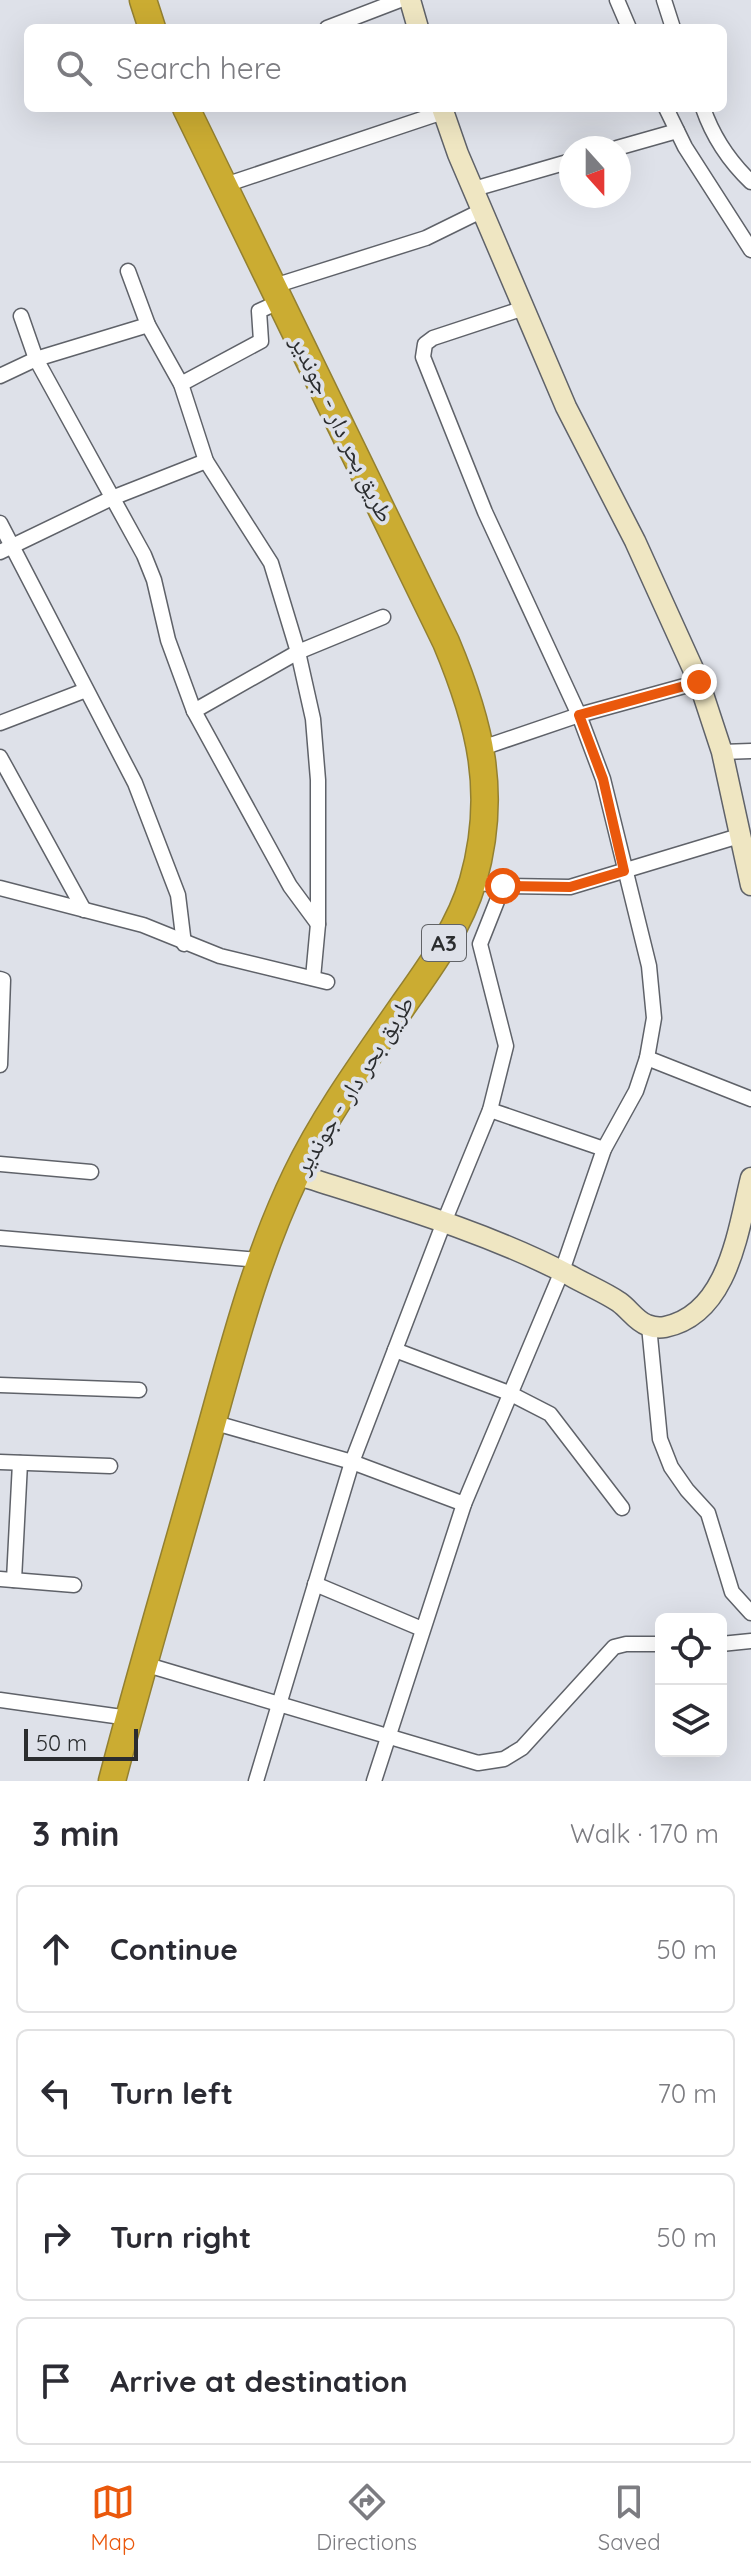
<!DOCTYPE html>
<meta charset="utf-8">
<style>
body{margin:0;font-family:Quicksand,"Noto Naskh Arabic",sans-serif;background:#f2f2f3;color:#2b2b33}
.controls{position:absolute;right:24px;bottom:24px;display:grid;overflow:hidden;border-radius:12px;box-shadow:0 8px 32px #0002}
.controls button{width:72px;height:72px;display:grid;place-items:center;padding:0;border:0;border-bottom:2px solid #e1e1e2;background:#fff;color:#2b2b33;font:40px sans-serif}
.compass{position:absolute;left:559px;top:136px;width:72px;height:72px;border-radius:50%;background:#fff;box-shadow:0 8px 32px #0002;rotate:159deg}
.scale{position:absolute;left:24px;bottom:20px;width:114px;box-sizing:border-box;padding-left:8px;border:4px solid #2b2d2f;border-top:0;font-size:22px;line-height:28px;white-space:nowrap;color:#2b2d2f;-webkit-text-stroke:6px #dee1e9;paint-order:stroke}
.stop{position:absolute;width:24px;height:24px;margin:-18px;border:6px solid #ea580c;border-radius:50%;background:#fff}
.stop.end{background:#ea580c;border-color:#fff;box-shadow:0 2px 8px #0008}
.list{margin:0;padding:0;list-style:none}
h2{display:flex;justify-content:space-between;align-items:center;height:104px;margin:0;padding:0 32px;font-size:34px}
h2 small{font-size:26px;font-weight:400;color:#7c7c81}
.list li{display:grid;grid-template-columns:52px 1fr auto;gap:24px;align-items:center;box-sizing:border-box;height:128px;margin:0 16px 16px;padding:0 16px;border:2px solid #e1e1e2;border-radius:12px}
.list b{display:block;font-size:30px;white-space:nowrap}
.list em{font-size:26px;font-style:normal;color:#7c7c81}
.icon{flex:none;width:44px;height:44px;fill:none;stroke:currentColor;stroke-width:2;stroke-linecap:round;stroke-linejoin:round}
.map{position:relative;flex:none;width:751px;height:1781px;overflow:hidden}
.search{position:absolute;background:#fff;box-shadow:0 8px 32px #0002;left:24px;right:24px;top:24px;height:88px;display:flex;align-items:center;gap:20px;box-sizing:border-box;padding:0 28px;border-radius:12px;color:#7c7c81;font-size:30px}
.sheet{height:680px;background:#fff}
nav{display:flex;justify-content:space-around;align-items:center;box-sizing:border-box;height:112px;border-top:2px solid #e1e1e2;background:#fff;font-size:22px;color:#7c7c81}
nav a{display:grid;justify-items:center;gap:4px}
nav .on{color:#ea580c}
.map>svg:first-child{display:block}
</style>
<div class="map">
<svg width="751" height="1781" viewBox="0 0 751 1781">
<rect width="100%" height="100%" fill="#dee1e9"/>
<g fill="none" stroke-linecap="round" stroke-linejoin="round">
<g stroke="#5f6269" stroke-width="17">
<g id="street">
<path d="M 617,0 L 629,28"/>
<path d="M 664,0 L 673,28"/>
<path d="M 327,28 L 400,0"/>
<path d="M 666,108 L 685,147 L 751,250"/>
<path d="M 703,108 C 713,137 729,161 751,182"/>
<path d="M 617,148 L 677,131"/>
<path d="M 225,185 L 443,112"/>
<path d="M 474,189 L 571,161"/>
<path d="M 128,271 L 148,325 L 181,384 L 206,461 L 271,563 L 298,652 L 313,719 L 318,780 L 318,924 L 313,978"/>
<path d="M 274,286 L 426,238 L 483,210"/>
<path d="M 524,308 L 433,338 L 425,344 L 423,357 L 485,512 L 579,715 L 603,779 L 649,966 L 654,1018 L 647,1058"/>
<path d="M 21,316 L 36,359 L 144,555 L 154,580 L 168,640 L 194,711 L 290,886 L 318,924"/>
<path d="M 0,376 L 36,359 L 148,325"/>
<path d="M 181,384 L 261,341 L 259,311 L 281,301"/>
<path d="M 0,523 L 135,783 L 178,895 L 184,944"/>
<path d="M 0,552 L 112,498 L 206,461"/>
<path d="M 194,711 L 298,652 L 383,617"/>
<path d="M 0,723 L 86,690"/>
<path d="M 482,748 L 579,715 L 699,682"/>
<path d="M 722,752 L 751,751"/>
<path d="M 0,757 L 84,910"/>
<path d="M 503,886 L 570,887 L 739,836"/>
<path d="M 0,888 L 143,925 L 220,956 L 327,982"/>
<path d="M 0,979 L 3,980 L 0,1065"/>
<path d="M 490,1110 L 604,1149"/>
<path d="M 0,1164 L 91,1172"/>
<path d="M 0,1238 L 260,1260"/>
<path d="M 649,1326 L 660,1439 L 671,1467 L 687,1490 L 708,1513 L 732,1592 L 751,1613"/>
<path d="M 395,1350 L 509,1393 L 550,1414 L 622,1508"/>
<path d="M 0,1385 L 139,1390"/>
<path d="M 212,1422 L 352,1462 L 464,1504"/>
<path d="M 0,1462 L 110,1466"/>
<path d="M 0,1579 L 74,1585"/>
<path d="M 14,1580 L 20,1463"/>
<path d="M 315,1584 L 422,1629"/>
<path d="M 721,1644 L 751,1641"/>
<path d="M 144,1664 L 478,1763 L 504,1759 L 522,1748 L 614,1647 L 626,1644 L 661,1644"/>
<path d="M 0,1700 L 129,1718"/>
<path d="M 256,1781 L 352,1462 L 444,1222 L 490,1110 L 506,1046 L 480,944 L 503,886 L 473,882"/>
<path d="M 374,1781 L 464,1504 L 562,1271 L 604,1149 L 636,1091 L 647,1058 L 751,1099"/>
</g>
</g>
<g stroke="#5f6269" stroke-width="23">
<g id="secondary">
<path d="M 410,0 L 418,28"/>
<path d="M 442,108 L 458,154 L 566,407 L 635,541 L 699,682 L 722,752 L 751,885"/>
<path d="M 296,1174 C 389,1204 485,1231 571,1276 C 587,1285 604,1292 619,1302 C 629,1309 636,1321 647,1325 C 652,1327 660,1328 665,1327 C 729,1314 738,1229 751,1178"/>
</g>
</g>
<g stroke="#938031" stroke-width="29">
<g id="highway">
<path d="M 143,0 L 152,28"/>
<path d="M 112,1781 C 141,1670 174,1560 205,1449 C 231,1357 254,1262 296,1175 C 325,1115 366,1059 404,1004 C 431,966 460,926 473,881 C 498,793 480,723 446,642 L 186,108"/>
</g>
</g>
<use href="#street" stroke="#fff" stroke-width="14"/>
<use href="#secondary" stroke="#efe6c2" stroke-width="20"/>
<use href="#highway" stroke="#cbac32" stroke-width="26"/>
</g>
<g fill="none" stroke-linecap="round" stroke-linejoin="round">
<path stroke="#ea580c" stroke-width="10" d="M 503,886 L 570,887 L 624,871 L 603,779 L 579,715 L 699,682"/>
</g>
<g text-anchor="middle" stroke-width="8" stroke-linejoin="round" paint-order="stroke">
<rect fill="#dee1e9" stroke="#616367" stroke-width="2" x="422" y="925" width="44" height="36" rx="6"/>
<g font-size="22" font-weight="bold" fill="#2b2d2f">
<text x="444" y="951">A3</text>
</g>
<g font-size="24" fill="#2b2d2f" stroke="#dee1e9">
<text transform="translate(342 429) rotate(64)" y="8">طريق بحر دار - جوندير</text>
<text transform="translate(354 1085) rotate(-58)" y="8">طريق بحر دار - جوندير</text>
</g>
</g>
</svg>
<div class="controls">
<button><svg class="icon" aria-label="locate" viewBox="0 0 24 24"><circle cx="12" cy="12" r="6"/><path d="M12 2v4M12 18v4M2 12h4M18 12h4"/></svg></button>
<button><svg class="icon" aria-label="layers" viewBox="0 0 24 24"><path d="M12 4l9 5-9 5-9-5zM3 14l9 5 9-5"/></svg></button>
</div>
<svg class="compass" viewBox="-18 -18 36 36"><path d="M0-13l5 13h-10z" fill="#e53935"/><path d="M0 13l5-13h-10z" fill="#7c7c81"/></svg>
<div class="scale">50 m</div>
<div class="stop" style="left:503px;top:886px"></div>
<div class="stop end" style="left:699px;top:682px"></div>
<div class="search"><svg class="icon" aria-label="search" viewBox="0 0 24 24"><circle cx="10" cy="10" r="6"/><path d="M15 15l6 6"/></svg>Search here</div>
</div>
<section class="sheet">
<h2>3 min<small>Walk · 170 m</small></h2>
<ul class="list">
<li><svg class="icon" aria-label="ahead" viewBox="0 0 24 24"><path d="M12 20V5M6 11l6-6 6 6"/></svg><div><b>Continue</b></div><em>50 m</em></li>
<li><svg class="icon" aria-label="left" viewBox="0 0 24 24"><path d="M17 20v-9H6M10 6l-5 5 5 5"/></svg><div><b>Turn left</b></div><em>70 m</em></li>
<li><svg class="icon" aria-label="right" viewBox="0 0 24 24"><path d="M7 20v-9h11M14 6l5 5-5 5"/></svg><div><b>Turn right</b></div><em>50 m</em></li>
<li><svg class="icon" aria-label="arrive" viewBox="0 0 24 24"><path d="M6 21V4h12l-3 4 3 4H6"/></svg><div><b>Arrive at destination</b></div></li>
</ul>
</section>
<nav>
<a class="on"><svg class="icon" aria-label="map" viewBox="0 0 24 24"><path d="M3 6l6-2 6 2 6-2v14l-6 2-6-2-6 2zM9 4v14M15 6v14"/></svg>Map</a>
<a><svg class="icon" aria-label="directions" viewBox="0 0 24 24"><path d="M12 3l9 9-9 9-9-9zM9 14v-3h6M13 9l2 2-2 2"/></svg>Directions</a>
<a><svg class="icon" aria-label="saved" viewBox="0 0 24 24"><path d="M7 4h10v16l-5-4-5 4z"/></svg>Saved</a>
</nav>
